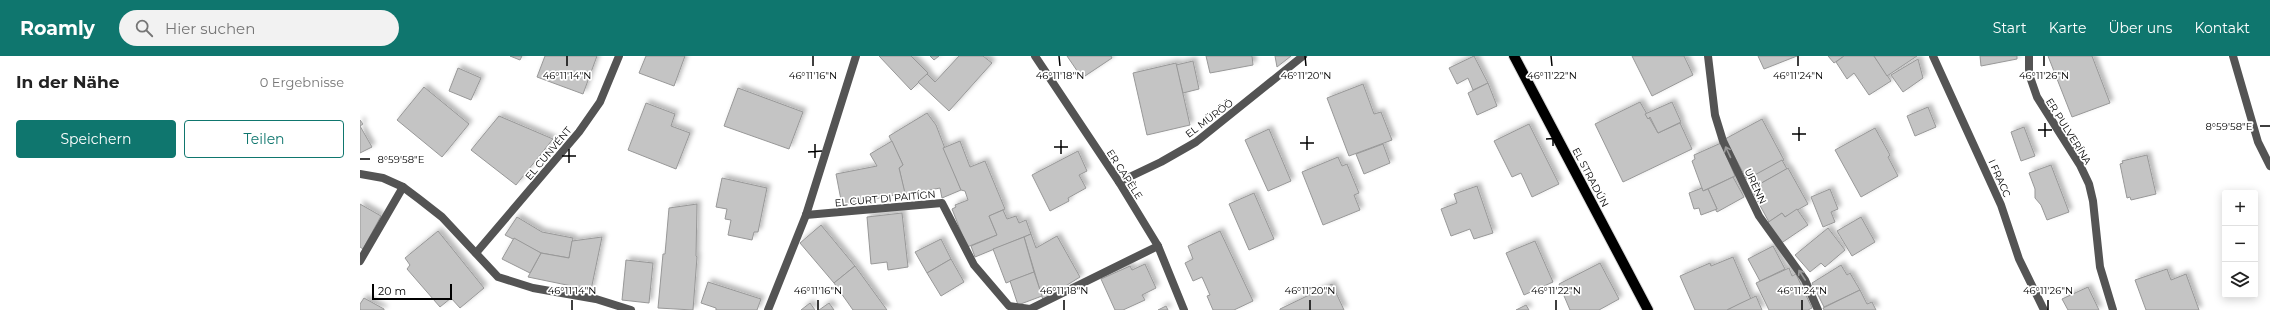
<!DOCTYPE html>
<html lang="de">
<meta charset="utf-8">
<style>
body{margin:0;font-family:Montserrat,sans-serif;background:#f2f2f2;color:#222}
.controls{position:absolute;right:12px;bottom:12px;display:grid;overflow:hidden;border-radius:4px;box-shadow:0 2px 10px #0003}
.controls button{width:36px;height:36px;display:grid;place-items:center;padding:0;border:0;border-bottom:1px solid #e0e0e0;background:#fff;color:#222;font:20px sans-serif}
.scale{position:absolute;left:12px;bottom:10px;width:80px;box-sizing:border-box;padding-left:4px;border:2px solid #000;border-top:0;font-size:11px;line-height:14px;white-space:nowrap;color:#000;-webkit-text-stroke:3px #fff;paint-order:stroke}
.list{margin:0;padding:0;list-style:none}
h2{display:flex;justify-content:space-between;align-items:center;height:52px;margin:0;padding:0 16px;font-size:17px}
h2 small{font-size:13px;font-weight:400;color:#767676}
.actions{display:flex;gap:8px;padding:12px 16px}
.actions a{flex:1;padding:9px 0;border:1px solid #0f766e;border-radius:4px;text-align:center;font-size:14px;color:#0f766e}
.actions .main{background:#0f766e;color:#fff}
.icon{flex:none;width:22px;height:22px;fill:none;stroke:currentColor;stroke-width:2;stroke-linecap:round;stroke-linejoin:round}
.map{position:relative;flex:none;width:1910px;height:254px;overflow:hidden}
header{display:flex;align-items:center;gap:24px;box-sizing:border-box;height:56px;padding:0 20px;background:#0f766e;color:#fff}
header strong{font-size:19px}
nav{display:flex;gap:22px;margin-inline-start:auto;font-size:14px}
.search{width:280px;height:36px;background:#f2f2f2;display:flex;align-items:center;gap:10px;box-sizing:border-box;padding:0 14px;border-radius:22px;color:#767676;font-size:15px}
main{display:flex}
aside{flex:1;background:#fff}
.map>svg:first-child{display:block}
</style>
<header>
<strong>Roamly</strong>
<div class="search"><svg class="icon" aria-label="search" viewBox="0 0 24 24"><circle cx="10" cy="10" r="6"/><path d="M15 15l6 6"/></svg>Hier suchen</div>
<nav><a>Start</a><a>Karte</a><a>Über uns</a><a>Kontakt</a></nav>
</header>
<main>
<aside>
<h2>In der Nähe<small>0 Ergebnisse</small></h2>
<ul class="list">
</ul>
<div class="actions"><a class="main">Speichern</a><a>Teilen</a></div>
</aside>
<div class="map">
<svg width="1910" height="254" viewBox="0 0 1910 254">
<defs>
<filter id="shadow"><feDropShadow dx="3.5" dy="-3.5" stdDeviation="2" flood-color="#0004"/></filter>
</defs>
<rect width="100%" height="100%" fill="#fff"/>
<g fill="#c4c4c4" stroke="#989898" filter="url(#shadow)">
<path d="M 150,0 L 162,0 L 160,4 Z"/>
<path d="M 185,0 L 237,0 L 223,38 L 177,21 Z"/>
<path d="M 286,0 L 325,0 L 314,30 L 279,17 Z"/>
<path d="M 519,0 L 551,0 L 568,17 L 551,34 Z"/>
<path d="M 570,0 L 579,0 L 574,4 Z"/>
<path d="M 599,0 L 623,0 L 632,7 L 589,55 L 558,26 L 567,18 L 575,26 Z"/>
<path d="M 707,0 L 751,0 L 752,2 L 722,22 Z"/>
<path d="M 846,0 L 892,0 L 893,9 L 850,17 Z"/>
<path d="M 915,0 L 931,0 L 917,11 Z"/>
<path d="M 1114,0 L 1128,27 L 1113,34 L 1108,22 L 1097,28 L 1089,12 Z"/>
<path d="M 1272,0 L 1324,0 L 1333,19 L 1292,40 Z"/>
<path d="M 1398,0 L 1437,0 L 1404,13 Z"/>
<path d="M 1468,0 L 1484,0 L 1474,7 Z"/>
<path d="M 1484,0 L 1514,0 L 1531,25 L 1509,39 L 1494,17 L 1487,23 L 1476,6 Z"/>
<path d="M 1514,0 L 1557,0 L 1527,20 Z"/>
<path d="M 1620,0 L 1657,0 L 1657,3 L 1621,10 Z"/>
<path d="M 1688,0 L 1732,0 L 1750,47 L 1712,61 Z"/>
<path d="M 1558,3 L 1563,22 L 1543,36 L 1531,19 Z"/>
<path d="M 833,5 L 839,33 L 823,37 L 816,9 Z"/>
<path d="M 816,7 L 830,69 L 787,79 L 773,17 Z"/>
<path d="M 98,12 L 121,22 L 111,44 L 89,35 Z"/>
<path d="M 1128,27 L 1137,50 L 1117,59 L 1108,37 Z"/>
<path d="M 1003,28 L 1014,58 L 1021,56 L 1032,84 L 989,100 L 967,42 Z"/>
<path d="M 64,31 L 109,68 L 82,101 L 37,64 Z"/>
<path d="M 378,32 L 443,56 L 429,93 L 364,70 Z"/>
<path d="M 1280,46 L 1298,77 L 1320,67 L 1332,93 L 1263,126 L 1235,68 Z"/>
<path d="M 1312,46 L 1321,66 L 1298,77 L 1290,61 L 1288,63 L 1285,58 Z"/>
<path d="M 286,47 L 315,58 L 311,70 L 330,77 L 316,113 L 268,94 Z"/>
<path d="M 1568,51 L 1576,71 L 1555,80 L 1547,60 Z"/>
<path d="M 567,57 L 576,69 L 601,134 L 582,142 L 580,132 L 545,139 L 539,112 L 543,109 L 529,80 Z"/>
<path d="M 139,60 L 193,83 L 156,129 L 111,94 Z"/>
<path d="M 1402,63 L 1424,104 L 1387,124 L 1365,83 Z"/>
<path d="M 0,64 L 3,68 L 0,70 L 12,91 L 0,97 Z"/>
<path d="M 1169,68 L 1199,128 L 1172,141 L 1161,117 L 1152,121 L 1134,85 Z"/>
<path d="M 1664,71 L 1675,100 L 1661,105 L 1651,76 Z"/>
<path d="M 1515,72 L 1530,99 L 1528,101 L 1538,120 L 1501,141 L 1475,94 Z"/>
<path d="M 909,73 L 931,125 L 908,135 L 885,84 Z"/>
<path d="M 532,85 L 543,109 L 539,112 L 545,137 L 482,149 L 476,118 L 517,110 L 510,98 Z"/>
<path d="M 600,85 L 610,111 L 625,105 L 645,153 L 629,160 L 637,179 L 607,191 L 592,153 L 596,151 L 595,149 L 608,144 L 605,135 L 601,134 L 583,92 Z"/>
<path d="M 1361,87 L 1375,120 L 1343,135 L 1332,105 L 1335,103 L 1334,99 Z"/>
<path d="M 1023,88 L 1030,107 L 1004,118 L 996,98 Z"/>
<path d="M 718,95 L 727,115 L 719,119 L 726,132 L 708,142 L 709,145 L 690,155 L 672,119 Z"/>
<path d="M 1787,99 L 1796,138 L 1771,144 L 1770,141 L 1767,142 L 1760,108 L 1763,107 L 1762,105 Z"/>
<path d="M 978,101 L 982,110 L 987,108 L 999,137 L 994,139 L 1000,154 L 963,169 L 942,116 Z"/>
<path d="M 1422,104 L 1427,113 L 1396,130 L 1391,121 Z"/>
<path d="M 1691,109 L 1709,156 L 1687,164 L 1681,149 L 1675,142 L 1675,133 L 1669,117 Z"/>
<path d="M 1428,112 L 1448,148 L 1425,161 L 1422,157 L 1409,166 L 1391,133 Z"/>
<path d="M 1373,121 L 1384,141 L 1357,156 L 1355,153 L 1357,153 L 1348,133 Z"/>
<path d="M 362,122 L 407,132 L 398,176 L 394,176 L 392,184 L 368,179 L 371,164 L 365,163 L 367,153 L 356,151 Z"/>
<path d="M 1117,130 L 1133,177 L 1114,183 L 1110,173 L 1091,180 L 1081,153 L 1097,147 L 1094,138 Z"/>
<path d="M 1342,132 L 1343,135 L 1348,133 L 1357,153 L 1341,159 L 1339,152 L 1334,153 L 1329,137 Z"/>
<path d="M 1470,133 L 1478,153 L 1471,156 L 1475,166 L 1463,171 L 1451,141 Z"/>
<path d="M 894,137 L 914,183 L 889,194 L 869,148 Z"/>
<path d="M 0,148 L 21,160 L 3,193 L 0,191 Z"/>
<path d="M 337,148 L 336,200 L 337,201 L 333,254 L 298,252 L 303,198 L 305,198 L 309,152 Z"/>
<path d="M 1437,153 L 1448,169 L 1420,188 L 1407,167 L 1422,157 L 1425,161 Z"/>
<path d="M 643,154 L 647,163 L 656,160 L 659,167 L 666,164 L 671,178 L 615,201 L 611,190 L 637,179 L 629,160 Z"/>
<path d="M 542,157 L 548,211 L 528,214 L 527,206 L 511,208 L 507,161 Z"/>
<path d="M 157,161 L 182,176 L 213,182 L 209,202 L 181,197 L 145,179 Z"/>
<path d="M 1501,161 L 1515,186 L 1492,200 L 1477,175 Z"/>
<path d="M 461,169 L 495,210 L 474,227 L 440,187 Z"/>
<path d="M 1468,172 L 1485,194 L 1465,211 L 1461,207 L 1450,216 L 1435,199 Z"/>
<path d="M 78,175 L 124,232 L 100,252 L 91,242 L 80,251 L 47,213 L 50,209 L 45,202 Z"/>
<path d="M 860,175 L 893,245 L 874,254 L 853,254 L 847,240 L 850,239 L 842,221 L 833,225 L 825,207 L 833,203 L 828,190 Z"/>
<path d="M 671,178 L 676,192 L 697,180 L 720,221 L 683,244 L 664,181 Z"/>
<path d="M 242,181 L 231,234 L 168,221 L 181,197 L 209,202 L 212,185 Z"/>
<path d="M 664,181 L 674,216 L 646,227 L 633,193 Z"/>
<path d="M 154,182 L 181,197 L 170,217 L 142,203 Z"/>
<path d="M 581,183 L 591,203 L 567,217 L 555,196 Z"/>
<path d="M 1175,185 L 1193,226 L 1164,239 L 1146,197 Z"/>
<path d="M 1413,190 L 1425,213 L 1400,225 L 1388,203 Z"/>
<path d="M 1373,201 L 1391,243 L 1367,254 L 1335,254 L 1320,220 L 1350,207 L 1351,210 Z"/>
<path d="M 591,203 L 604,226 L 581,240 L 567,217 Z"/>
<path d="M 266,204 L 293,207 L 289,247 L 262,244 Z"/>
<path d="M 1240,207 L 1259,243 L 1239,254 L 1210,254 L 1199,228 Z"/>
<path d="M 785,208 L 796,232 L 782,239 L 785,244 L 763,254 L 755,254 L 741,223 L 770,210 L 772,214 Z"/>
<path d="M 1481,209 L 1487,219 L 1490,217 L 1500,234 L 1464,251 L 1452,227 Z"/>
<path d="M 495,210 L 527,254 L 493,254 L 474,227 Z"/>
<path d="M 1429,212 L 1432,220 L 1436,218 L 1452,252 L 1448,254 L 1409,254 L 1396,227 Z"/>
<path d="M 1807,213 L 1811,224 L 1826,218 L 1839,254 L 1786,254 L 1775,224 Z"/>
<path d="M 674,216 L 682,240 L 658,249 L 650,225 Z"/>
<path d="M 348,226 L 401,243 L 397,254 L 356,254 L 356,252 L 341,247 Z"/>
<path d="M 972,228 L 984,254 L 920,254 L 920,253 Z"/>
<path d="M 1728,231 L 1739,254 L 1708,254 L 1702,243 Z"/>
<path d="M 1500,234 L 1507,248 L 1512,246 L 1516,254 L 1464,254 L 1463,252 Z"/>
<path d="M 1396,240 L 1402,254 L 1367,254 L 1379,248 Z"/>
<path d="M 4,242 L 24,253 L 24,254 L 0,254 L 0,248 Z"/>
<path d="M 450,247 L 455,254 L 441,254 Z"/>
<path d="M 469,247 L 474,254 L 459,254 Z"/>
<path d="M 1166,249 L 1169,254 L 1156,254 Z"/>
<path d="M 806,250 L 808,254 L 798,254 Z"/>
</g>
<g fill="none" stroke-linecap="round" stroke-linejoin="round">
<g stroke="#dbdbdb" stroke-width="12">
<path id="primary" d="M 1154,0 L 1288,254"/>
</g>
<g stroke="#545454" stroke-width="8">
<path d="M 675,0 L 759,126 L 798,190 L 824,254"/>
<path d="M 1348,0 L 1355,59 L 1363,85 L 1399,160 L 1445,224 L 1458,254"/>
<path d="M 1573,0 L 1641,149 L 1659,203 L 1684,254"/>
<path d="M 1669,0 L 1669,18 L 1677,41 L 1720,109 L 1729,128 L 1733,145 L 1740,211 L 1753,254"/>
<path d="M 1873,0 L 1898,86 L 1910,110"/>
<path d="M 0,118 L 23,122 L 43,131 L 59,143 L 82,161 L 138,221 L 173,232 L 236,243 L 271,254"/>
<path d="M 759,126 L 801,106 L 836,86 L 943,0"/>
<path d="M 446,159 L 582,147 L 614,209 L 649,250 L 670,253 L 798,190"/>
<path d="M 116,197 L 219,76 L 240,46 L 259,0"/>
<path d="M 0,205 L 43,131"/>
<path d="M 408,254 L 446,159 L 496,0"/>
</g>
<use href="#primary" stroke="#000" stroke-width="10"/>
</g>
<defs><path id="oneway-shaft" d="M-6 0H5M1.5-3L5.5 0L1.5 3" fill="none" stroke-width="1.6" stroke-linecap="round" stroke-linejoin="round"/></defs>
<g stroke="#989898">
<use href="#oneway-shaft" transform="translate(1368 96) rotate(-115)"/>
<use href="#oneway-shaft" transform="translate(1442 219) rotate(-123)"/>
</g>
<path fill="none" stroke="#000" stroke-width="1.5" d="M 207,0 L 207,10M 453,0 L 453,10M 699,0 L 700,10M 945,0 L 946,10M 1191,0 L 1192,10M 1438,0 L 1438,10M 1684,0 L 1684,10M 1685,67 L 1685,81M 1900,70 L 1910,70M 1439,71 L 1439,85M 1678,74 L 1692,74M 1193,76 L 1193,90M 1432,78 L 1446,78M 947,80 L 947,94M 1186,83 L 1200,82M 701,84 L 701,98M 940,87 L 954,87M 455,88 L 455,102M 694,91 L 708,91M 209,93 L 209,107M 448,96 L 462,95M 202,100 L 216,100M 0,103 L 10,103M 212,244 L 212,254M 458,244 L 458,254M 704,244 L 704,254M 950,244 L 950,254M 1196,244 L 1196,254M 1442,244 L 1442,254M 1688,244 L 1688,254"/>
<g text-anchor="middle" stroke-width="3.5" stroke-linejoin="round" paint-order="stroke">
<g font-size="10" fill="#000" stroke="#fff">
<text transform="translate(849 62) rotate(-37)" y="4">EL MÜRÖÖ</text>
<text transform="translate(1709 75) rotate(58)" y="4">ER PULVERÍNA</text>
<text transform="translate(188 97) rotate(-50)" y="4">EL CUNVÉNT</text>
<text transform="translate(765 118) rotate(57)" y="4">ER CAPÈLE</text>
<text transform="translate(1231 121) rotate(62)" y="4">EL STRADÚN</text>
<text transform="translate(1640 122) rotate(66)" y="4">I FRACC</text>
<text transform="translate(1396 130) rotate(65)" y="4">URÈNN</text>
<text transform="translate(525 142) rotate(-5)" y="4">EL CURT DI PAITÍGN</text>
</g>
</g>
<g font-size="10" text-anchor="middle" fill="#000" stroke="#fff" stroke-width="3.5" stroke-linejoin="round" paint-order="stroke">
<text x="207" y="23">46°11'14"N</text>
<text x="453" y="23">46°11'16"N</text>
<text x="700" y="23">46°11'18"N</text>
<text x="946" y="23">46°11'20"N</text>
<text x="1192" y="23">46°11'22"N</text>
<text x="1438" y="23">46°11'24"N</text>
<text x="1684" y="23">46°11'26"N</text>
<text x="1869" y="74">8°59'58"E</text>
<text x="41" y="107">8°59'58"E</text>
<text x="212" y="238">46°11'14"N</text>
<text x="458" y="238">46°11'16"N</text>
<text x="704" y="238">46°11'18"N</text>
<text x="950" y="238">46°11'20"N</text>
<text x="1196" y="238">46°11'22"N</text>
<text x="1442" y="238">46°11'24"N</text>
<text x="1688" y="238">46°11'26"N</text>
</g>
</svg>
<div class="controls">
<button>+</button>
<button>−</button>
<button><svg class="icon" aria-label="layers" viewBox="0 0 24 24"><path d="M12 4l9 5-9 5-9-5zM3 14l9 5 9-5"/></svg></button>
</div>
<div class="scale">20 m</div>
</div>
</main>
